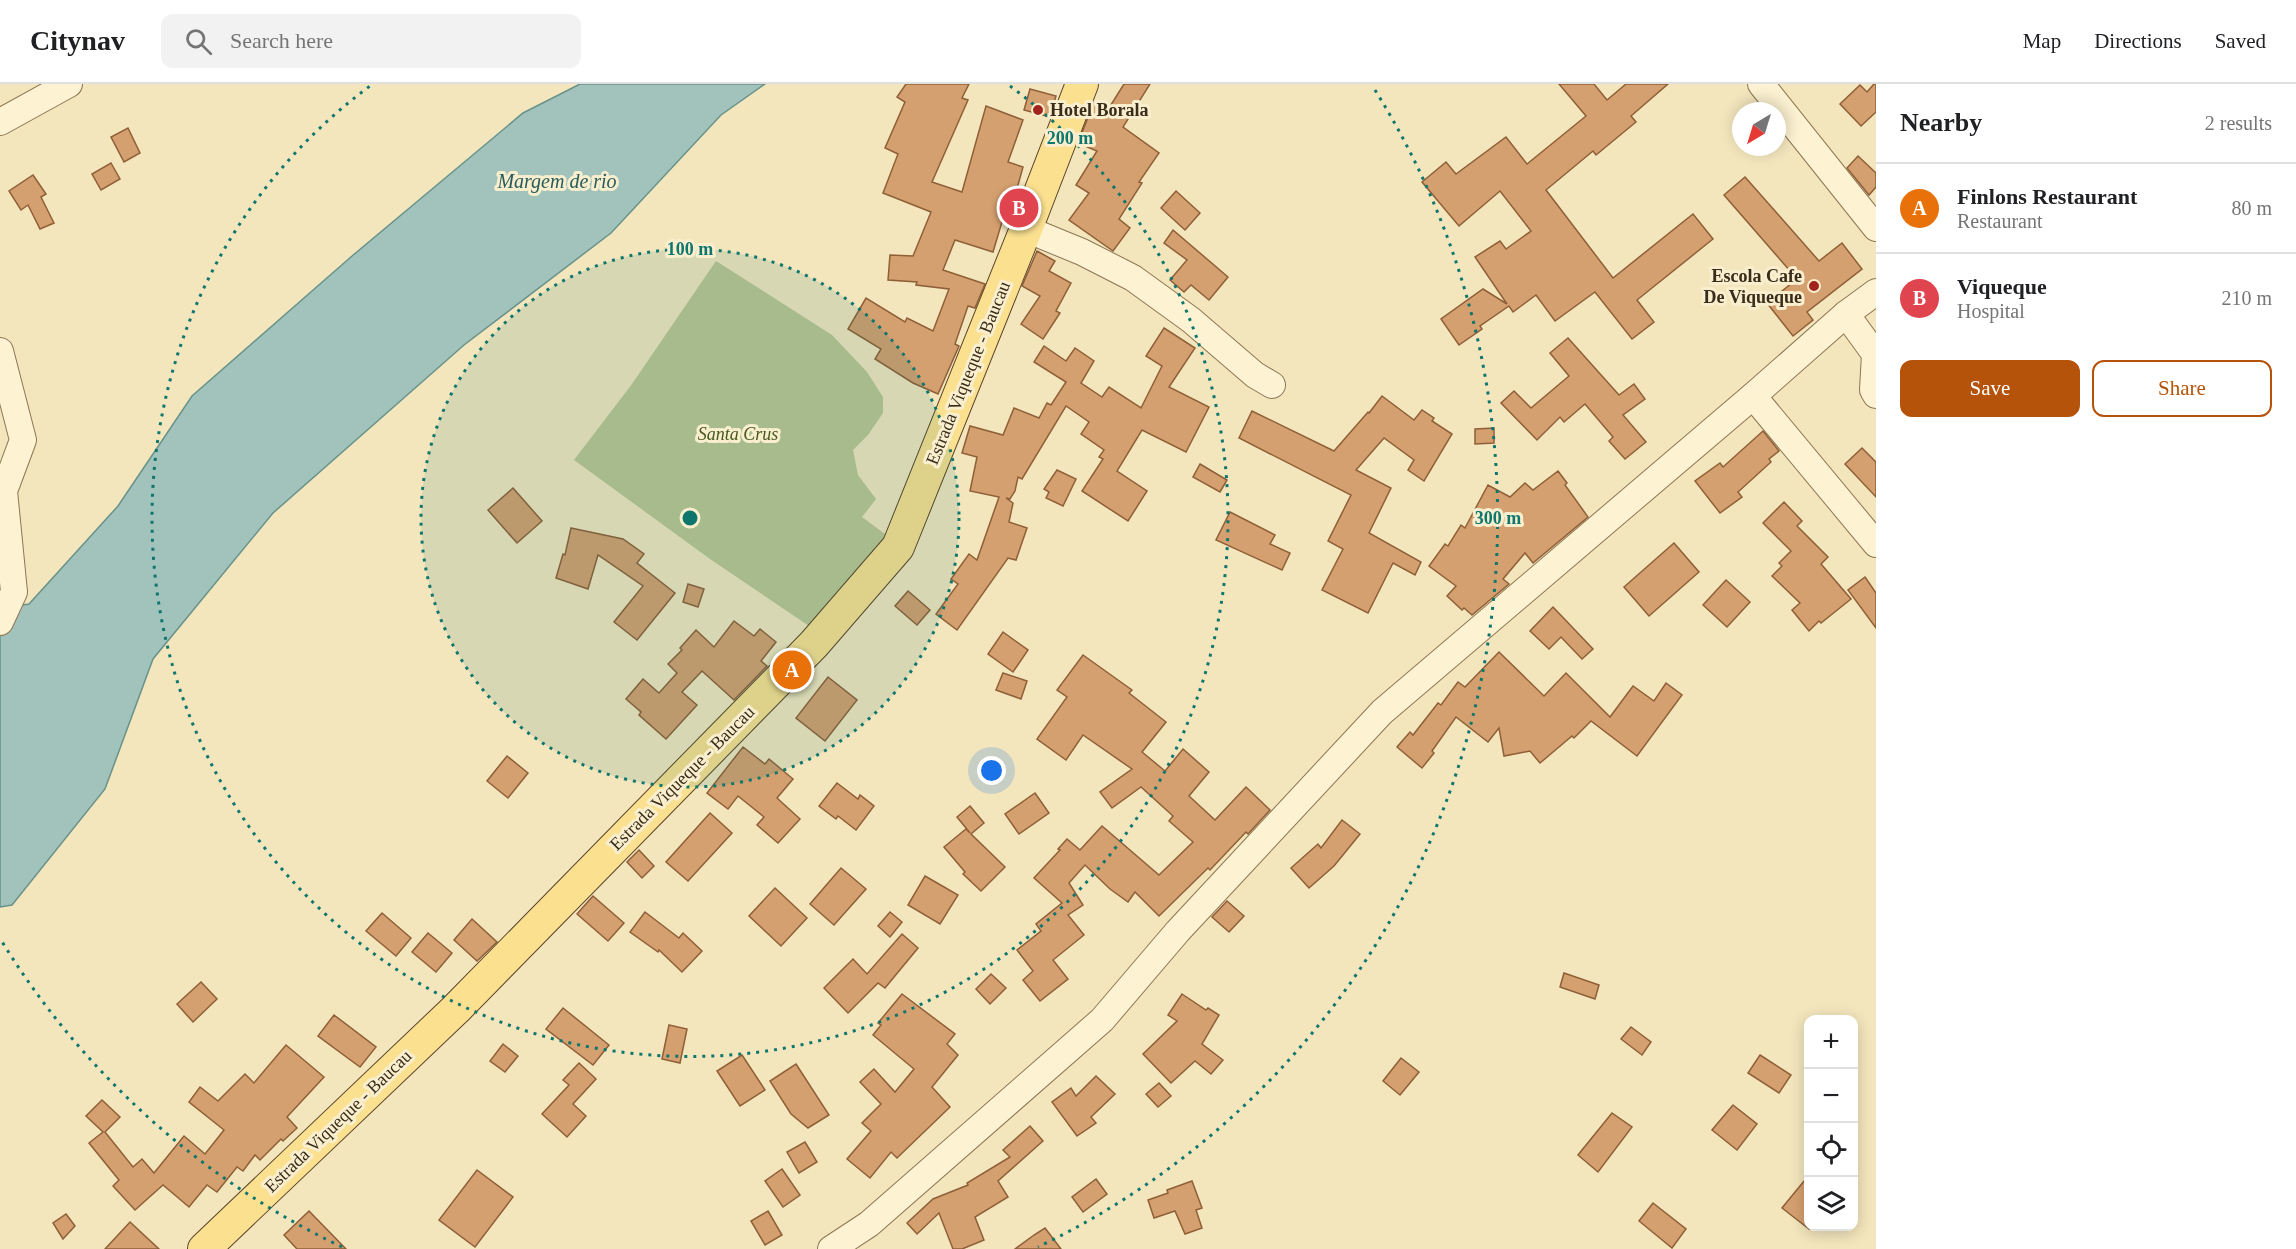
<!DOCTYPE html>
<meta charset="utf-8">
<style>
body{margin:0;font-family:"Times New Roman",serif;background:#f2f2f2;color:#202124}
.controls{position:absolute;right:18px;bottom:18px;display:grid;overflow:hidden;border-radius:12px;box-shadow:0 3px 15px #0003}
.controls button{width:54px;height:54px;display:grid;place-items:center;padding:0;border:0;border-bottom:2px solid #e0e0e0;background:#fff;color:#202124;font:30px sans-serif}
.compass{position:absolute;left:1732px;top:18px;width:54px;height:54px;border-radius:50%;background:#fff;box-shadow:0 3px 15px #0003;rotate:218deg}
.you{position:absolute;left:992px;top:687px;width:21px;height:21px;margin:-15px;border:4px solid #fff;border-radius:50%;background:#1a73e8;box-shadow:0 0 0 9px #1a73e833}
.badge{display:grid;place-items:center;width:39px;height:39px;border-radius:50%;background:#b45309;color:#fff;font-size:20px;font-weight:700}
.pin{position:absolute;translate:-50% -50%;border:3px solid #fff;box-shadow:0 2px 6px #0006}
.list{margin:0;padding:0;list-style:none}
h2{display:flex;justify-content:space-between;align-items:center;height:78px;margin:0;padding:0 24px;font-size:26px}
h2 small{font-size:20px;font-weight:400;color:#757577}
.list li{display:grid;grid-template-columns:39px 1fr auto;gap:18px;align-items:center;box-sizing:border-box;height:90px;padding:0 24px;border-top:2px solid #e0e0e0}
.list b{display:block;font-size:22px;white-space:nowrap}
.list p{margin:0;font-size:20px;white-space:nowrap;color:#757577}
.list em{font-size:20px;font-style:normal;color:#757577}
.actions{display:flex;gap:12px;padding:18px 24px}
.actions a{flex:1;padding:14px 0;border:2px solid #b45309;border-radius:12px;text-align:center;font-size:21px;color:#b45309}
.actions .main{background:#b45309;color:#fff}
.icon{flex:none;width:33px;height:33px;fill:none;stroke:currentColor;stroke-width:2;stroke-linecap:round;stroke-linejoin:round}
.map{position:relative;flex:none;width:1876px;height:1165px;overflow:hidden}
header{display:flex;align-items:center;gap:36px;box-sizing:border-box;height:84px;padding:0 30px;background:#fff;border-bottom:2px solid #e0e0e0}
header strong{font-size:28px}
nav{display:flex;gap:33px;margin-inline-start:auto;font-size:21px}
.search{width:420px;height:54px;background:#f2f2f2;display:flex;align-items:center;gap:15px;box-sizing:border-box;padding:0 21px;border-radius:12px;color:#757577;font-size:22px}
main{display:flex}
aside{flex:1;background:#fff}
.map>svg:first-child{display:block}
</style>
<header>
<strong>Citynav</strong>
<div class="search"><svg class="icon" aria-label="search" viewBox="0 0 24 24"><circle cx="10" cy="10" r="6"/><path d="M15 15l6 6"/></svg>Search here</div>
<nav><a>Map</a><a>Directions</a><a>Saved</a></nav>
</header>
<main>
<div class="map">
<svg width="1876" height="1165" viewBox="0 0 1876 1165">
<rect width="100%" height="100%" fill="#f3e6bd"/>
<path fill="#bcc591" d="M 716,177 L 832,251 L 867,288 L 883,313 L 883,329 L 868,351 L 853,366 L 858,391 L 876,415 L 862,433 L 889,453 L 812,544 L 710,475 L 574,376 L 632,300 Z"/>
<path fill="#a1c3bc" stroke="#68928a" stroke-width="1.5" d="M 580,0 L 765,0 L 721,31 L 611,149 L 464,261 L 273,429 L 153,575 L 105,705 L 12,821 L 0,823 L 0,524 L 29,520 L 118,422 L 192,312 L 352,172 L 523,29 Z"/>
<g fill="#d5a06f" stroke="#8f5f37" stroke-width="1.5">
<path d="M 906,0 L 969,0 L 962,14 L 968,16 L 932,98 L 962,108 L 986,22 L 1023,36 L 1008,78 L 1023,83 L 1015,112 L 1010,111 L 993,168 L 955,156 L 943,186 L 985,200 L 975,224 L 968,222 L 955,260 L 959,262 L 938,310 L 913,299 L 875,275 L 881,265 L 848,245 L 866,214 L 905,238 L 907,234 L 933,247 L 949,205 L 916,201 L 917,198 L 888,196 L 890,171 L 913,172 L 931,128 L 883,109 L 898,70 L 885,64 L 905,18 L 897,13 Z"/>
<path d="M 1124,0 L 1150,0 L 1123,43 L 1159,69 L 1139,98 L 1142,99 L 1119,135 L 1130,144 L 1113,167 L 1069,136 L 1089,109 L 1076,101 L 1097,67 L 1078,59 L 1094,18 L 1109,24 Z"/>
<path d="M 1559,0 L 1594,0 L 1607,16 L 1626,0 L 1668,0 L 1631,32 L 1636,38 L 1596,71 L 1593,67 L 1546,106 L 1613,194 L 1693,130 L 1713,155 L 1637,216 L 1654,238 L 1632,255 L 1595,208 L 1555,237 L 1536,211 L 1513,228 L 1509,222 L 1480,242 L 1482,245 L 1459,261 L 1441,235 L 1483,205 L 1507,220 L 1475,173 L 1500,157 L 1506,165 L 1531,147 L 1500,107 L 1459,142 L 1422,98 L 1446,78 L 1456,90 L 1506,53 L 1527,80 L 1586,32 Z"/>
<path d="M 1874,0 L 1876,0 L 1876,28 L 1861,42 L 1840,20 L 1860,1 L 1867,8 Z"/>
<path d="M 1030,5 L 1056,12 L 1050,33 L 1024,26 Z"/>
<path d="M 128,44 L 140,69 L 124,78 L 111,53 Z"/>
<path d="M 1858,72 L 1876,89 L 1876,103 L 1869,111 L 1847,84 Z"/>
<path d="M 111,79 L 120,95 L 101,106 L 92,90 Z"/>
<path d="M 33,91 L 46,110 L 41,113 L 54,139 L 40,145 L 28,121 L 21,126 L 9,107 Z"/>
<path d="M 1745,93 L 1819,177 L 1842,159 L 1862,185 L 1807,228 L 1813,236 L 1793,252 L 1767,219 L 1797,195 L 1724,111 Z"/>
<path d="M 1176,107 L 1200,129 L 1185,146 L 1161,124 Z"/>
<path d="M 1173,146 L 1228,193 L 1209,216 L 1191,201 L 1184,208 L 1170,196 L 1187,176 L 1164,159 Z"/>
<path d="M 1037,167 L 1055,177 L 1049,187 L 1071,199 L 1056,227 L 1060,229 L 1043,255 L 1021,240 L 1040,212 L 1022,202 Z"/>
<path d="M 1164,244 L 1195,264 L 1169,303 L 1209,323 L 1186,368 L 1142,346 L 1117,387 L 1147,407 L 1128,437 L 1082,407 L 1103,375 L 1099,373 L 1104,366 L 1081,350 L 1089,338 L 1066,322 L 1022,395 L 1018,393 L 1015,407 L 1010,415 L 1006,414 L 1013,419 L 1009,438 L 1027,444 L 1016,476 L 1008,474 L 957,546 L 936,530 L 958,500 L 951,495 L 969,470 L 977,476 L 999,413 L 970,407 L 977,373 L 962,369 L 970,342 L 1003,351 L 1014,324 L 1039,334 L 1047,319 L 1051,321 L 1066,298 L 1034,278 L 1044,262 L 1066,277 L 1075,264 L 1094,277 L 1081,299 L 1102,313 L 1109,303 L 1141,324 L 1162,282 L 1146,272 Z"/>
<path d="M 1568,254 L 1619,311 L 1634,300 L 1645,315 L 1623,331 L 1646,358 L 1625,375 L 1609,357 L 1613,353 L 1585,320 L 1564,338 L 1560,333 L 1537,356 L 1501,319 L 1514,307 L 1531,324 L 1569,292 L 1550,269 Z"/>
<path d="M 1382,312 L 1414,336 L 1422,326 L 1434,334 L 1432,337 L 1452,350 L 1424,397 L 1408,386 L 1414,376 L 1384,354 L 1356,386 L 1391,404 L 1369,449 L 1421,478 L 1415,491 L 1393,479 L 1368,529 L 1322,506 L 1343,465 L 1328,457 L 1351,411 L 1239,354 L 1252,327 L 1334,367 L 1368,328 L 1369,329 Z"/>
<path d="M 1494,344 L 1494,359 L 1475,360 L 1475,345 Z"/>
<path d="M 1763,347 L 1779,367 L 1769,375 L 1771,378 L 1738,408 L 1742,413 L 1720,429 L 1695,397 L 1720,379 L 1723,383 Z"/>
<path d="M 1862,364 L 1876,378 L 1876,413 L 1845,380 Z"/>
<path d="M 1200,380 L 1227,396 L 1220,408 L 1193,393 Z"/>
<path d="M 1057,386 L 1076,395 L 1063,422 L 1046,414 L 1049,408 L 1044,405 Z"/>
<path d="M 1558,387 L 1567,399 L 1565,401 L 1588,433 L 1533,479 L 1525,469 L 1503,495 L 1509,500 L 1472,531 L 1464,524 L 1462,526 L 1447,512 L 1456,502 L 1429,482 L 1445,460 L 1448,462 L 1461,441 L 1465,444 L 1488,401 L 1510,413 L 1525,399 L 1533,406 Z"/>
<path d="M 513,404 L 542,437 L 517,459 L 488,426 Z"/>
<path d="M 1784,418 L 1802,437 L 1797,442 L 1828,473 L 1821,480 L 1851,515 L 1821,539 L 1819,537 L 1809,547 L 1792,526 L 1800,519 L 1772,492 L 1782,482 L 1779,479 L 1791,467 L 1763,439 Z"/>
<path d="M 1230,428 L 1275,451 L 1270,460 L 1290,469 L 1282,486 L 1216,456 Z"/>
<path d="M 571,444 L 623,455 L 644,470 L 637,479 L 675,509 L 637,556 L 614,538 L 643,502 L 598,471 L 588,505 L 556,494 L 563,470 L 565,471 Z"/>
<path d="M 1674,459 L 1699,488 L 1649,532 L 1624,503 Z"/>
<path d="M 1865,493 L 1876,509 L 1876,544 L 1848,506 Z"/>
<path d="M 1726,496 L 1750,518 L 1727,543 L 1703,521 Z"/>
<path d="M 688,500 L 704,505 L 698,523 L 683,518 Z"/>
<path d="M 908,507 L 930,526 L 917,541 L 895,522 Z"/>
<path d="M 1553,523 L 1593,565 L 1582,575 L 1561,553 L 1549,565 L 1530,547 Z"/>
<path d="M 734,537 L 754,552 L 760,545 L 776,558 L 761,577 L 767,582 L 734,616 L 702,587 L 682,608 L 697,621 L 666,655 L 639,631 L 641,628 L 626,615 L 643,595 L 659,609 L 677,589 L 668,580 L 682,566 L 680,564 L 696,546 L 714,563 Z"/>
<path d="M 1003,548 L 1028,566 L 1013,588 L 988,570 Z"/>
<path d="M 1499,568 L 1544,612 L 1566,589 L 1610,633 L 1633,602 L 1654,617 L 1666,599 L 1682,611 L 1637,672 L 1591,637 L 1574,654 L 1572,652 L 1540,679 L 1530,667 L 1504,672 L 1499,644 L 1488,658 L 1456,633 L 1432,667 L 1434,669 L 1422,684 L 1397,663 L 1410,648 L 1413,651 L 1438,619 L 1441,621 L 1458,598 L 1465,603 Z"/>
<path d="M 1083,571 L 1132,606 L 1129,609 L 1166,638 L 1142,668 L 1165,687 L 1183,665 L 1209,688 L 1189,712 L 1215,736 L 1246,703 L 1270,726 L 1248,750 L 1246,748 L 1210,786 L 1208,784 L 1159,832 L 1135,808 L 1128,818 L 1110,805 L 1085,781 L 1069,799 L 1083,821 L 1068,831 L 1084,851 L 1053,876 L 1068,895 L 1040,917 L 1023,896 L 1033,887 L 1017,866 L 1041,847 L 1036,840 L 1062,819 L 1034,794 L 1060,766 L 1058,765 L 1067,755 L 1080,766 L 1102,742 L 1159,791 L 1193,758 L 1169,737 L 1173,732 L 1141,703 L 1112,724 L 1100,708 L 1132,685 L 1083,651 L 1066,676 L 1037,655 L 1067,613 L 1057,606 Z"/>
<path d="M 1003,589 L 1027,597 L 1021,615 L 996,606 Z"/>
<path d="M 828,593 L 857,616 L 825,657 L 796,634 Z"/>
<path d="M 743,663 L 765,680 L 769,675 L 793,695 L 777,714 L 800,735 L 778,759 L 757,741 L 764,733 L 738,712 L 728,725 L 707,709 Z"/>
<path d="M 507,672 L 528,689 L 508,714 L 487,697 Z"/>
<path d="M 837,699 L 858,715 L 860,711 L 874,722 L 856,746 L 838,732 L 836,735 L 819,722 Z"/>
<path d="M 1035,709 L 1049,729 L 1019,750 L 1005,730 Z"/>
<path d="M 970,722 L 984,739 L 971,750 L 1005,783 L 981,807 L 963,790 L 965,788 L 944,763 L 966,745 L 970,749 L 957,733 Z"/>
<path d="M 710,729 L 732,749 L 688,797 L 666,778 Z"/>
<path d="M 1342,736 L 1360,750 L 1334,782 L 1309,804 L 1291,784 L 1318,760 L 1321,764 Z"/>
<path d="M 639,766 L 654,782 L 642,794 L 627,778 Z"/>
<path d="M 841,784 L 866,805 L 834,841 L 810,820 Z"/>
<path d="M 925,792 L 958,811 L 940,840 L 908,821 Z"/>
<path d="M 775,804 L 807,834 L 781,862 L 749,832 Z"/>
<path d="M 593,812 L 624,839 L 608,857 L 577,830 Z"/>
<path d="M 1227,817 L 1244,832 L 1229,848 L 1212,833 Z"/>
<path d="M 645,828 L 679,854 L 683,849 L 702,867 L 682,888 L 659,866 L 658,868 L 630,848 Z"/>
<path d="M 890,828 L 902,838 L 890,853 L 878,842 Z"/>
<path d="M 382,829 L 411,854 L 396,872 L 366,847 Z"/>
<path d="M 472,835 L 497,858 L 477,877 L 454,856 Z"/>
<path d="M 428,849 L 452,869 L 436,888 L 412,868 Z"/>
<path d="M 902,850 L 918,864 L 885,904 L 878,899 L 848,929 L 824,904 L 853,875 L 867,890 Z"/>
<path d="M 1564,889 L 1599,901 L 1595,915 L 1560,903 Z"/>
<path d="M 991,890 L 1006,904 L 990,920 L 976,905 Z"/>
<path d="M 201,898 L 217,915 L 193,938 L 177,920 Z"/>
<path d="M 902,910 L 955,950 L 947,960 L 958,971 L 932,1003 L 950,1023 L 897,1074 L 891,1068 L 870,1094 L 847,1075 L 871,1047 L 862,1039 L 881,1020 L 860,998 L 874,985 L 895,1008 L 914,985 L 873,951 L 881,941 L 878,939 Z"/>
<path d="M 1182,910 L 1206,926 L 1208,924 L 1219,931 L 1202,960 L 1223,976 L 1211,990 L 1195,977 L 1171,999 L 1143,970 L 1177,937 L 1168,931 Z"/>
<path d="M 563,924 L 609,961 L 593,981 L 546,945 Z"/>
<path d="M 334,931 L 376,963 L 360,983 L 318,952 Z"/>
<path d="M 669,941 L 687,945 L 680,979 L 662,975 Z"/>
<path d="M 1631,943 L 1651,958 L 1642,971 L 1621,955 Z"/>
<path d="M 503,960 L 518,972 L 505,988 L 490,977 Z"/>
<path d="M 286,961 L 324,993 L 287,1033 L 297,1044 L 283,1057 L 281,1055 L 260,1076 L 255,1071 L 243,1087 L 237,1083 L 217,1108 L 207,1101 L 189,1123 L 163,1101 L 135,1126 L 113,1102 L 119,1096 L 89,1059 L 103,1048 L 86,1032 L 102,1016 L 120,1033 L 105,1048 L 133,1083 L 142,1075 L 154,1089 L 184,1052 L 205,1070 L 224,1046 L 189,1018 L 200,1003 L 218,1017 L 245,990 L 254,999 Z"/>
<path d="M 742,971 L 765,1006 L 740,1022 L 717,987 Z"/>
<path d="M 1760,971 L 1791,991 L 1779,1009 L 1748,989 Z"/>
<path d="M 1401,974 L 1419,988 L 1400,1011 L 1383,997 Z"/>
<path d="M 579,979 L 596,995 L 573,1020 L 586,1032 L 567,1053 L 542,1030 L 569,1001 L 563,996 Z"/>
<path d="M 796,980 L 829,1031 L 808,1044 L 791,1030 L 770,997 Z"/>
<path d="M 1096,992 L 1115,1010 L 1091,1033 L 1096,1039 L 1077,1052 L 1052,1018 L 1071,1004 L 1076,1012 Z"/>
<path d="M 1159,999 L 1171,1012 L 1158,1023 L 1146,1010 Z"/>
<path d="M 1733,1021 L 1757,1040 L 1737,1066 L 1712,1046 Z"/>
<path d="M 1612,1029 L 1632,1043 L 1598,1088 L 1578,1071 Z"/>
<path d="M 1030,1042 L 1043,1057 L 998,1097 L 1008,1113 L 975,1133 L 984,1156 L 962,1165 L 953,1165 L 939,1129 L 917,1150 L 907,1139 L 933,1115 L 968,1101 L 967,1099 L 1010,1073 L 1003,1066 Z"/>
<path d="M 805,1058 L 817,1078 L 799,1089 L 787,1068 Z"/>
<path d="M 782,1085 L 800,1111 L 783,1123 L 765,1097 Z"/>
<path d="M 477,1086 L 513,1113 L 475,1163 L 439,1136 Z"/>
<path d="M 1809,1091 L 1809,1145 L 1782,1124 Z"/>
<path d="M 1096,1095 L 1107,1110 L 1083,1128 L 1072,1113 Z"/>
<path d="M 1192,1097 L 1202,1124 L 1196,1126 L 1202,1144 L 1185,1150 L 1175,1127 L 1154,1134 L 1148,1116 L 1168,1109 L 1167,1106 Z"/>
<path d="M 1653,1119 L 1686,1145 L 1672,1164 L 1639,1137 Z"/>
<path d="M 309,1127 L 346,1165 L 297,1165 L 284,1151 Z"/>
<path d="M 768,1127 L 782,1151 L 765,1161 L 751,1137 Z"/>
<path d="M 66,1130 L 75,1142 L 63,1155 L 53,1139 Z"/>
<path d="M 130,1138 L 159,1165 L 105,1165 Z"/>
<path d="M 1045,1144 L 1061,1165 L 1015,1165 L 1034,1151 Z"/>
</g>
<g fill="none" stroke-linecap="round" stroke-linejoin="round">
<g stroke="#8d7654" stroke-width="28">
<g id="minor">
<path d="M 1761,0 L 1876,144"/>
<path d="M 0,38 L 69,0"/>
<path d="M 1026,145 L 1082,168 L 1133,194 L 1191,236 L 1255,291 L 1272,301"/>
<path d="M 1846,230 L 1875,270 L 1873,306 L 1876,311"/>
<path d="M 0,267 L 23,356 L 4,407 L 14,508 L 0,538"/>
<path d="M 1753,312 L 1876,460"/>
<path d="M 831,1165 L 869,1140 L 1102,936 L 1178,847 L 1382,628 L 1753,312 L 1846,230 L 1876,208"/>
</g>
</g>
<g stroke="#5a4329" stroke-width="34">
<path id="major" d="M 204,1165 L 456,925 L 814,560 L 898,463 L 1026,145 L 1082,0"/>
</g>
<use href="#minor" stroke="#fdf2d1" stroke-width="26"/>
<use href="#major" stroke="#fbe090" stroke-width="32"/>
</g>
<circle cx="690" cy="434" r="269" fill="#0f766e" fill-opacity=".12"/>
<g fill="none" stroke="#0f766e" stroke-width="3" stroke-dasharray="3 6">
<circle cx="690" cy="434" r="269"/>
<path d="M1010 2A538 538 0 1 1 370 2"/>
<path d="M342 1163A808 808 0 0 1 1 856M1375 6A808 808 0 0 1 1038 1163"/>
</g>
<g fill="#a2251d" stroke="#f9efce" stroke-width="2">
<circle cx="1038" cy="26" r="6"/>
<circle cx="1814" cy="202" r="6"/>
</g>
<g text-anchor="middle" stroke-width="6" stroke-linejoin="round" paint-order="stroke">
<g font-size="18" font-weight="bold" fill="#3a2c1b" stroke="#f9efce" text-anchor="start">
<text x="1050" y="32">Hotel Borala</text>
<text x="1802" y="198" text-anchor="end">Escola Cafe<tspan x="1802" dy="21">De Viqueque</tspan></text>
</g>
<g font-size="18" fill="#3a2c1b" stroke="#f9efce">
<text transform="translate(968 289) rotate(-68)" y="6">Estrada Viqueque - Baucau</text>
<text transform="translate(682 694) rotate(-45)" y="6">Estrada Viqueque - Baucau</text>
<text transform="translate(338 1037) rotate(-44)" y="6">Estrada Viqueque - Baucau</text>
</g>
<g font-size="18" font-style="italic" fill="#47591f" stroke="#f9efce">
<text x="738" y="356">Santa Crus</text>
</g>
<g font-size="20" font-style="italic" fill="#285c5c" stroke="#f9efce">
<text x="557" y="104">Margem de rio</text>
</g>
</g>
<circle cx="690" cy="434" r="9" fill="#0f766e" stroke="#f9efce" stroke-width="3"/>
<g font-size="18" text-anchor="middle" font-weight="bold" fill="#0f766e" stroke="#f9efce" stroke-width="6" stroke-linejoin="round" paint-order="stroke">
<text x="1070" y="60">200 m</text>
<text x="690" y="171">100 m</text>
<text x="1498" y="440">300 m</text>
</g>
</svg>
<div class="controls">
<button>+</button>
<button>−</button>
<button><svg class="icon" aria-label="locate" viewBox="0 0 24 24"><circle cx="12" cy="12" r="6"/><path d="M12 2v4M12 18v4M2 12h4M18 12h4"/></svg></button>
<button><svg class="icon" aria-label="layers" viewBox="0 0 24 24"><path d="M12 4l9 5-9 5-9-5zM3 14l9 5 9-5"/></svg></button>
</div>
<svg class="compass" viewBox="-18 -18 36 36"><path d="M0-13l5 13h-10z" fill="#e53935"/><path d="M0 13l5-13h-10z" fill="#757577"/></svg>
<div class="you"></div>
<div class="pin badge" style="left:792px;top:586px;background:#e8710a">A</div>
<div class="pin badge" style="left:1019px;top:124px;background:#e0444e">B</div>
</div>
<aside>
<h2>Nearby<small>2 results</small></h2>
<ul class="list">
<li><span class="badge" style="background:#e8710a">A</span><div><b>Finlons Restaurant</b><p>Restaurant</p></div><em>80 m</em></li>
<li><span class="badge" style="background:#e0444e">B</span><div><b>Viqueque</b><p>Hospital</p></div><em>210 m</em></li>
</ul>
<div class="actions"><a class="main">Save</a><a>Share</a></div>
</aside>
</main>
